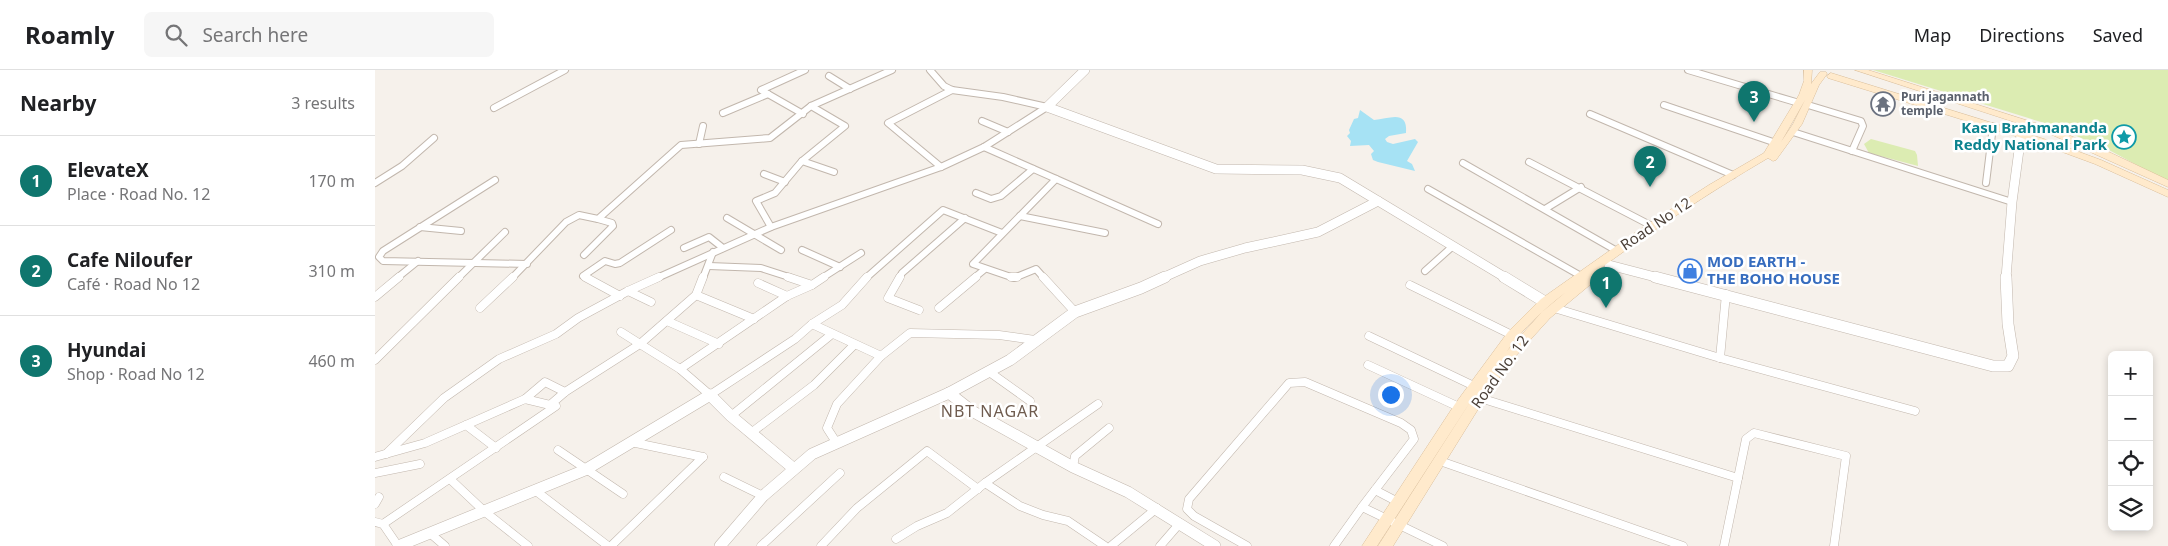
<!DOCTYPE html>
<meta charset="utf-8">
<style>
body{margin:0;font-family:"Noto Sans",sans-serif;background:#f6f6f6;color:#202124}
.controls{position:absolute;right:15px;bottom:15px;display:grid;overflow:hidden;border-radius:8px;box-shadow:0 2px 8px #0003}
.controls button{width:45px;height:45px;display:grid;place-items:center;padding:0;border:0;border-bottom:1px solid #e0e0e0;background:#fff;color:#202124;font:25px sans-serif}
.you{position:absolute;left:1015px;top:324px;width:18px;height:18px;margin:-12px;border:4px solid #fff;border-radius:50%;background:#1a73e8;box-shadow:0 0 0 8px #1a73e833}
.badge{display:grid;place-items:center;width:32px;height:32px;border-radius:50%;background:#0f766e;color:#fff;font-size:16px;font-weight:700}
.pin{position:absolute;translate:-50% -41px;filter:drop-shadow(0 1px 2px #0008)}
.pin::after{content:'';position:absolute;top:26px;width:18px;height:15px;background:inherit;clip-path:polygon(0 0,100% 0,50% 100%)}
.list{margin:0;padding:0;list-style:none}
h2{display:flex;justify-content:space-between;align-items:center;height:65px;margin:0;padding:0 20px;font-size:21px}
h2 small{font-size:16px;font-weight:400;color:#757577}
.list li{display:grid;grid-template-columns:32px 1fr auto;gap:15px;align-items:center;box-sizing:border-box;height:90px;padding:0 20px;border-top:1px solid #e0e0e0}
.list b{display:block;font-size:19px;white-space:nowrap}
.list p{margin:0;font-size:16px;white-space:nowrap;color:#757577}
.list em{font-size:16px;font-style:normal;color:#757577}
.icon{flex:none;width:28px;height:28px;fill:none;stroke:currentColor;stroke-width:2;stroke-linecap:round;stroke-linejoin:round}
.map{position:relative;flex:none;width:1793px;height:476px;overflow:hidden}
header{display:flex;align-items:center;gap:30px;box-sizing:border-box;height:70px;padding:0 25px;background:#fff;border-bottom:1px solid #e0e0e0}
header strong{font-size:24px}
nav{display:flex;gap:28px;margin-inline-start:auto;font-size:18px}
.search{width:350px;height:45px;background:#f6f6f6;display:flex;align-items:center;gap:12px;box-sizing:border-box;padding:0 18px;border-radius:8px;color:#757577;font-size:19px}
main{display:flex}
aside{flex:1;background:#fff}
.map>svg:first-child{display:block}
</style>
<header>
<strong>Roamly</strong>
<div class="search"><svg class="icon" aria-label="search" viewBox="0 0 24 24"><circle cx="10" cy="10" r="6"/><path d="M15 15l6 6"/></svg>Search here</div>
<nav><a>Map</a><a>Directions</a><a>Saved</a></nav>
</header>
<main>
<aside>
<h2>Nearby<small>3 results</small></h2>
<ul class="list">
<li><span class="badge">1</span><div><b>ElevateX</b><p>Place · Road No. 12</p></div><em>170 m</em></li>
<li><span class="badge">2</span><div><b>Cafe Niloufer</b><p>Café · Road No 12</p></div><em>310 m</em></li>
<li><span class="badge">3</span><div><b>Hyundai</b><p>Shop · Road No 12</p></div><em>460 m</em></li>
</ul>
</aside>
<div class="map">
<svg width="1793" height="476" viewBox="0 0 1793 476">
<rect width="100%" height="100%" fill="#f6f1eb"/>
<g fill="#dcecb2">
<path d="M 1498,0 L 1793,0 L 1793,112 L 1734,80 L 1676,55 Z"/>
<path d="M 1496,69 L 1540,81 L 1542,85 L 1543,96 L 1494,83 L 1489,74 Z"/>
</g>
<path fill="#a6e2f4" d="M 985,40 L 999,50 C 1014,49 1033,39 1031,63 L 1014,66 L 1010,69 L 1012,72 L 1018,74 L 1040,69 L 1043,72 L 1032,91 L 1037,94 L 1040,101 L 1003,92 L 998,90 L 996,84 L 999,81 L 994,75 L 975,76 L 976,71 L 972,66 L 975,63 L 974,60 L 979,49 L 983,48 Z"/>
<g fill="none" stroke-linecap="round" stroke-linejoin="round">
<g stroke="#c2b7ad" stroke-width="8">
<g id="minor-far1">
<path d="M 555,0 L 569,16 L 577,20 L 628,27 L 672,37"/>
<path d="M 1313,0 L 1424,33"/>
<path d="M 454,6 L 475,19"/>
<path d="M 1289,35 L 1401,73"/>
<path d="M 1433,35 L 1486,51 L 1488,56 L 1477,81"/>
<path d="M 119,38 L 190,0"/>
<path d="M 348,43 L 393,24"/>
<path d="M 428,44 L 386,20 L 430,0"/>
<path d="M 1215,44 L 1358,105"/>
<path d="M 607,51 L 633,62"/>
<path d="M 1418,62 L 1637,132"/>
<path d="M 324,74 L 328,56"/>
<path d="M 609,77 L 783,154"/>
<path d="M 427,91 L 459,102"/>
<path d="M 1154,92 L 1277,156"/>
<path d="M 1088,93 L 1242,181"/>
<path d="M 566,97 L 513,53 L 577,20"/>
<path d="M 389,104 L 410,112"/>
<path d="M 120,110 L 8,181 L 4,187 L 8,191 L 152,194"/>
<path d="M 0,113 L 27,96 L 59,68"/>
<path d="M 1611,113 L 1618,56"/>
<path d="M 1053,119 L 1206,206"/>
<path d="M 601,123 L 616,129 L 626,126 L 658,99"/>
<path d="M 1170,139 L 1206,117"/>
<path d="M 645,146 L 730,163"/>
<path d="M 352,148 L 406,180"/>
<path d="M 45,157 L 86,161"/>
<path d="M 396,157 L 381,131 L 400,123 L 427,91 L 470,56 L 436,36"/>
<path d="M 309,178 L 334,167 L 348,178"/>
<path d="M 427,180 L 465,197"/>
<path d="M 209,185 L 238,156 L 237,153 L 223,149"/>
<path d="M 334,196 L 386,198 L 417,208"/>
<path d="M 1050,201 L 1078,176"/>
<path d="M 22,208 L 43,191"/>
<path d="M 83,208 L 130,162"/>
<path d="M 137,208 L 191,152 L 204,145 L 223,149 L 306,75 L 395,68 L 436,36 L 517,0"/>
<path d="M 212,208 L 208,206 L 230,191 L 240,194 L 245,193 L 296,160"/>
<path d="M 282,208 L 396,157 L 566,97 L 609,77 L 672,37"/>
<path d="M 328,208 L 338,182"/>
<path d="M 447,208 L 486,183"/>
<path d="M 491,208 L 568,140 L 627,163"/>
<path d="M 524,208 L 527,203 L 590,148"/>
<path d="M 599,208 L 610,199"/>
<path d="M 669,208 L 661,199 L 639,208 L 598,194 L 681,109"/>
</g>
</g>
<g stroke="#c2b7ad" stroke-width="9">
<g id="minor">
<path d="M 210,207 L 245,226"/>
<path d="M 413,207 L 437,215"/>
<path d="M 525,207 L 513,228 L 544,240"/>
<path d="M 636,207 L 642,207"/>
<path d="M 668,207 L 700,242"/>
<path d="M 383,213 L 412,226"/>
<path d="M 1035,215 L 1137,265"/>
<path d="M 253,221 L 276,232"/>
<path d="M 321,225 L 379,249"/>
<path d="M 0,227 L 24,207"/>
<path d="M 105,238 L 138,207"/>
<path d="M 564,238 L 601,207"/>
<path d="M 1179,238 L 1345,288 L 1540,341"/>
<path d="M 292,251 L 344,274"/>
<path d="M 437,254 L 506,286"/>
<path d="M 246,262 L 265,274 L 321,225 L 328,207"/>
<path d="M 994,266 L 1099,316"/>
<path d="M 1345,288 L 1351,224"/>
<path d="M 0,290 L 84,207"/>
<path d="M 993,295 L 1084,337"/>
<path d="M 305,299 L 412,226 L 437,215 L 449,207"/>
<path d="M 613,301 L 655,331"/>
<path d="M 1105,328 L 1363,408"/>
<path d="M 150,329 L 170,312 L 190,322"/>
<path d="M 356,346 L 457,264"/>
<path d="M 91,355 L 121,378"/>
<path d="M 376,363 L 439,315 L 479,275"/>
<path d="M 256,372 L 328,387"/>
<path d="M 461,372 L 452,358 L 462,334 L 506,286 L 535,263 L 624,265 L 660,270"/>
<path d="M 183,380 L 248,424"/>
<path d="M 11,384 L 69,328 L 124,289 L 181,264 L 203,248 L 253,221 L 284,207"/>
<path d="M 0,387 L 50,373 L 150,329 L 175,335"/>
<path d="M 1065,391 L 1308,476"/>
<path d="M 698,397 L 700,386 L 734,358"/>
<path d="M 0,403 L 45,394"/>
<path d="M 349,407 L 388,426"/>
<path d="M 75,409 L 109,441 L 153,476"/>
<path d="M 610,413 L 645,436 L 668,445 L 693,451 L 730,476"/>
<path d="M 1000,420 L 1023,432"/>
<path d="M 161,421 L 233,476"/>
<path d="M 0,434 L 4,427"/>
<path d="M 0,452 L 8,454 L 23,476"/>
<path d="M 8,454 L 181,336 L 175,335 L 190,322 L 265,274 L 305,299 L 335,325 L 420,269 L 437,254 L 467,235 L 492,207"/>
<path d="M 56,464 L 70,476"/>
<path d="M 521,469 L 542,456 L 572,443 L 610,413 L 723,334"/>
<path d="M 236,476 L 328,387"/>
<path d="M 386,476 L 465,403"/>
<path d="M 446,476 L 482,438 L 552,381 L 603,419"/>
<path d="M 736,476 L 782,438"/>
<path d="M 785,476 L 805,453"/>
<path d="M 872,476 L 819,446 L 812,439 L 814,429 L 914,313 L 930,312 L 1026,353 L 1036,360 L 1039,369 L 987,437"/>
<path d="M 959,476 L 987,437 L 1068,476"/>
<path d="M 1349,476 L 1371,369 L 1379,363 L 1471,386 L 1459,476"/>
</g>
</g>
<g stroke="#c2b7ad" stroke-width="10">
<g id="tertiary-far1">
<path d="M 710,0 L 672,37 L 841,99 L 927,100 L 965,108 L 1131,208"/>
<path d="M 1234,195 L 1284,208"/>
<path d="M 787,208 L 825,191 L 870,178 L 943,162 L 1003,131"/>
<path d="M 1631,208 L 1637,132 L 1646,65"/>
</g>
</g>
<g stroke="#c2b7ad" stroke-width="12">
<g id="tertiary">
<path d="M 1129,207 L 1170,232"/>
<path d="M 1280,207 L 1618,296 L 1633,296 L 1638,286 L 1633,254 L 1631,207"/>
<path d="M 574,323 L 597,341 L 698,397 L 753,422 L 840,476"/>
<path d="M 23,476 L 210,400 L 335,325 L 356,346 L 418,398"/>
<path d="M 345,476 L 388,426 L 437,384 L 574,323 L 635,290 L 700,242 L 766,218 L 790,207"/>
</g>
</g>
<g stroke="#dbbf9b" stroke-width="1">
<g id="secondary">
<path d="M 1429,0 L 1437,0 L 1436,14 L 1445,2 L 1451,2 L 1452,4 L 1444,15 L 1427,54 L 1401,90 L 1398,91 L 1393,88 C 1333,123 1275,162 1219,203 L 1223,206 L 1222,209 L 1175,248 L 1137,290 L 1115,320 L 1018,476 L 1003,476 L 1099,326 L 1002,476 L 987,476 L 1080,334 L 1133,262 L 1166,229 L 1264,160 L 1334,115 L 1389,83 L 1424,25 L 1429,11 ZM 1430,30 L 1418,54 L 1406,72 ZM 1191,222 L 1167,242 L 1132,281 C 1148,258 1169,239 1191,222 Z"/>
<path d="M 1480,0 L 1493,0 L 1679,59 L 1736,83 L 1793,110 L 1793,117 L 1673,63 Z"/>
<path d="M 1456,3 L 1669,69 L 1726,90 L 1793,120 L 1793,127 L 1720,94 L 1663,73 L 1453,8 L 1452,6 Z"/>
</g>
</g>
<use href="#minor-far1" stroke="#fff" stroke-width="6"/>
<use href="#minor" stroke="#fff" stroke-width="8"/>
<use href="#tertiary-far1" stroke="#fff" stroke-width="9"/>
<use href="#tertiary" stroke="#fff" stroke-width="11"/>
<use href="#secondary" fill="#ffeacc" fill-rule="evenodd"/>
</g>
<defs>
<g id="temple-ring" transform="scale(1.25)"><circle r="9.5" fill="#fff" stroke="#6b7280" stroke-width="1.5"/><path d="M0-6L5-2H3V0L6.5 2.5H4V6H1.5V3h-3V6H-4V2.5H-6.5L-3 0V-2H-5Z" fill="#6b7280"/></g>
<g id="sight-ring" transform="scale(1.25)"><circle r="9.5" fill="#fff" stroke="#0f9aa8" stroke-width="1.5"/><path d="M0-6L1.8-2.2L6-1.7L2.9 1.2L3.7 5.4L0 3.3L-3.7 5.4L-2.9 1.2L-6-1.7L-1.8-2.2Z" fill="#0f9aa8"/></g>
<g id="shop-ring" transform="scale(1.25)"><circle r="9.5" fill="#fff" stroke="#3f7fe0" stroke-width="1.5"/><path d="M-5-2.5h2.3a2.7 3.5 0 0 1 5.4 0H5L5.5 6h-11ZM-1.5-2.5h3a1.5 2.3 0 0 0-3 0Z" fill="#3f7fe0"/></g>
</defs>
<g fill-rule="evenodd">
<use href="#temple-ring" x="1508" y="34"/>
<use href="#sight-ring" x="1749" y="67"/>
<use href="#shop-ring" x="1315" y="201"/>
</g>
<g text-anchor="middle" stroke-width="5" stroke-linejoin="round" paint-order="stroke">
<g font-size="12" font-weight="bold" fill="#5b616d" stroke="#fff" text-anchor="start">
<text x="1526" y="31">Puri jagannath<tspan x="1526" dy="14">temple</tspan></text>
</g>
<g font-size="15" font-weight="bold" fill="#0d838f" stroke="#fff" text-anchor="end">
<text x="1732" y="63">Kasu Brahmananda<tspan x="1732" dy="17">Reddy National Park</tspan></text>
</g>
<g font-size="15" fill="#4b4038" stroke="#fff">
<text transform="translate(1281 154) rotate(-34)" y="5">Road No 12</text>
<text transform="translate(1125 302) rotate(-54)" y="5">Road No. 12</text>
</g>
<g font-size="15" font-weight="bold" fill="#366cbe" stroke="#fff" text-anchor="start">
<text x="1332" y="197">MOD EARTH -<tspan x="1332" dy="17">THE BOHO HOUSE</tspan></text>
</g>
<g font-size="16" letter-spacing="1" fill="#6f5c4f" stroke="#fff">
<text x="615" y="347">NBT NAGAR</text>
</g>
</g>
</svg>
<div class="controls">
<button>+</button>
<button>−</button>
<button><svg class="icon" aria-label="locate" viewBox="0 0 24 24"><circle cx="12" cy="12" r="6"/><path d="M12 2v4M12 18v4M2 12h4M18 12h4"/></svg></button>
<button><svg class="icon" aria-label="layers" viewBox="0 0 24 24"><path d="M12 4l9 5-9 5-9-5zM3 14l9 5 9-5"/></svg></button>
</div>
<div class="you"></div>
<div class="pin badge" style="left:1231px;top:238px">1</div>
<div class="pin badge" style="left:1275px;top:117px">2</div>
<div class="pin badge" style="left:1379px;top:52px">3</div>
</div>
</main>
